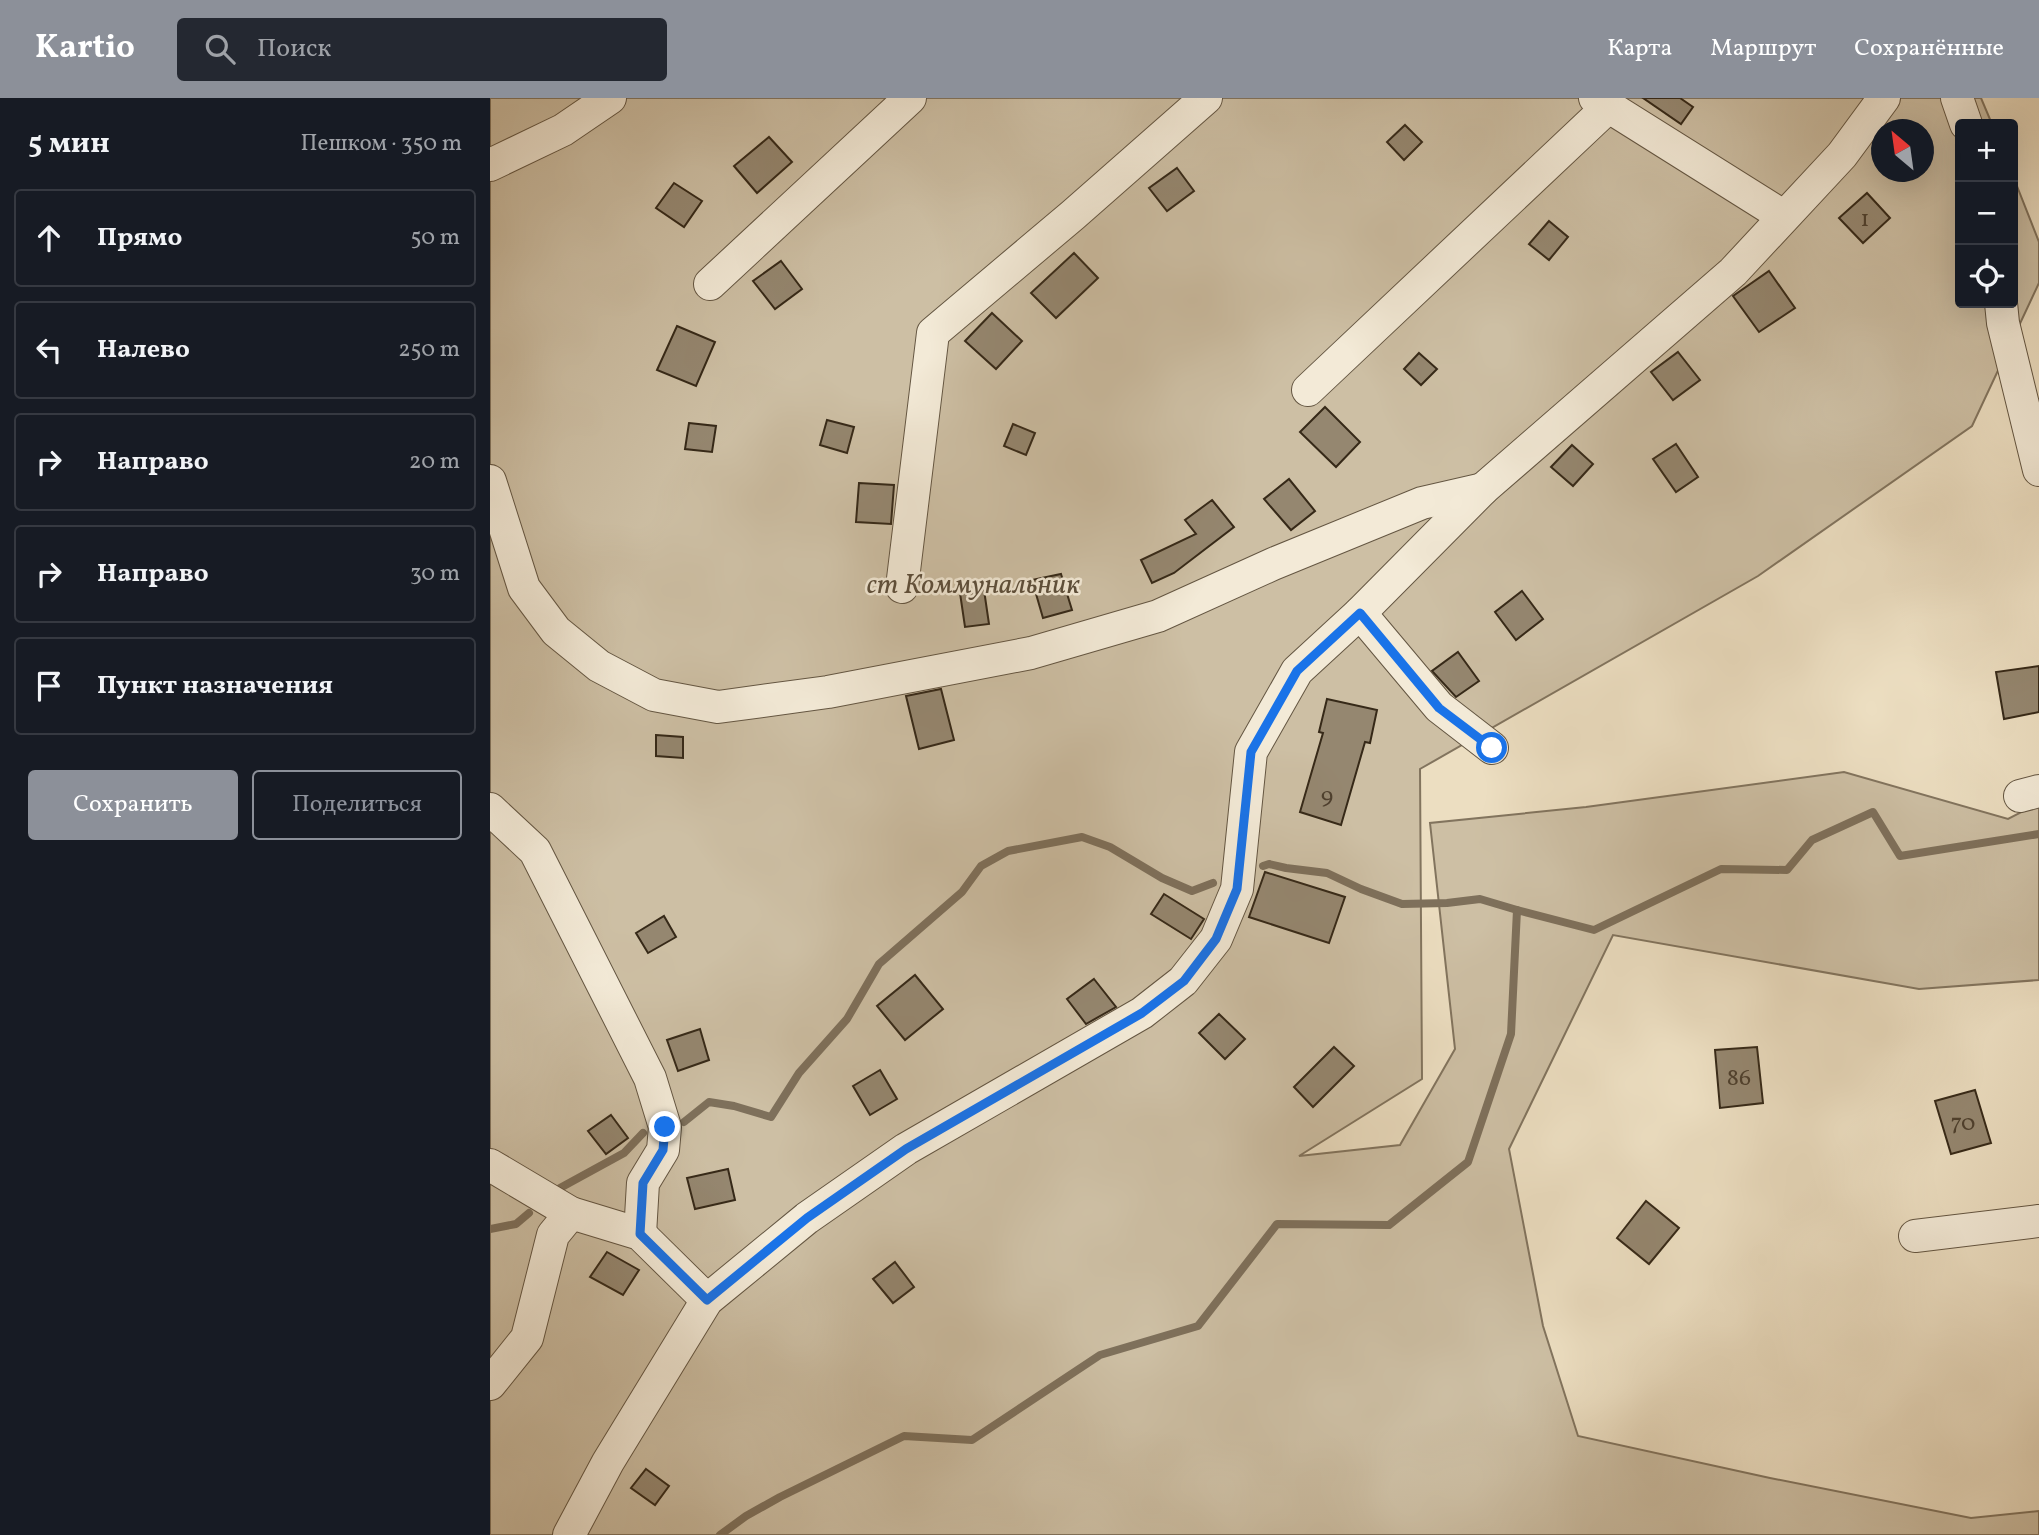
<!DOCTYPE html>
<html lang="ru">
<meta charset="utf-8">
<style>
body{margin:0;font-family:Vollkorn,serif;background:#242831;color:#f1f3f6}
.controls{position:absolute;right:21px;top:21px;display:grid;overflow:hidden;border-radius:7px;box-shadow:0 7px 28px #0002}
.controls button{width:63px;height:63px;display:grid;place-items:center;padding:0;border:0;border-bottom:2px solid #363941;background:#171b24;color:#f1f3f6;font:35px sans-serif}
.compass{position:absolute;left:1381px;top:21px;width:63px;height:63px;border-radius:50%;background:#171b24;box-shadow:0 7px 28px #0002;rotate:331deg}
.stop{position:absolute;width:21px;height:21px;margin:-16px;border:5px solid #1a73e8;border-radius:50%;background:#fff}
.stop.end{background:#1a73e8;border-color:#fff;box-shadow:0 2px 7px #0008}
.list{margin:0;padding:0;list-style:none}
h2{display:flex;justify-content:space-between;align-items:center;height:91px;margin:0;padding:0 28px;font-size:30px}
h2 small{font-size:23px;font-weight:400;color:#9ea1a6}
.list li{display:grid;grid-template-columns:46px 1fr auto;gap:21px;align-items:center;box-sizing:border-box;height:98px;margin:0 14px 14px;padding:0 14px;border:2px solid #363941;border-radius:7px}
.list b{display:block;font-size:26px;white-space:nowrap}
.list em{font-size:23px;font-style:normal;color:#9ea1a6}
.actions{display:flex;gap:14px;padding:21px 28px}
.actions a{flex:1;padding:16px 0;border:2px solid #8c9099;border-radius:7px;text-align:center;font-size:24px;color:#8c9099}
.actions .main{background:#8c9099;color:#fff}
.icon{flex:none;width:38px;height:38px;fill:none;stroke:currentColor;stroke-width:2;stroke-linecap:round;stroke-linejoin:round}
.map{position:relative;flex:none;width:1549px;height:1437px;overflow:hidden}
header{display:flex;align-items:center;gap:42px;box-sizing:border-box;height:98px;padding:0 35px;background:#8c9099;color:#fff}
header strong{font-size:33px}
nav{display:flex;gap:38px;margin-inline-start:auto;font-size:24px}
.search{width:490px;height:63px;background:#242831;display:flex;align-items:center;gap:18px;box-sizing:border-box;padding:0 24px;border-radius:7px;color:#9ea1a6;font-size:26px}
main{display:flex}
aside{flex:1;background:#171b24}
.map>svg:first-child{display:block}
</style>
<header>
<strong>Kartio</strong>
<div class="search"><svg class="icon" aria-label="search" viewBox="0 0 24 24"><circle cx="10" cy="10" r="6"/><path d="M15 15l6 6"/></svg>Поиск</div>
<nav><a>Карта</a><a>Маршрут</a><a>Сохранённые</a></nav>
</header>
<main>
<aside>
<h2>5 мин<small>Пешком · 350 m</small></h2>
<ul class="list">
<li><svg class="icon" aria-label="ahead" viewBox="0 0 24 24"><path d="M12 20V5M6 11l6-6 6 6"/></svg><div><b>Прямо</b></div><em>50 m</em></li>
<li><svg class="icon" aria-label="left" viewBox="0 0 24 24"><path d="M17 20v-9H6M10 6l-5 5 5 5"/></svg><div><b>Налево</b></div><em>250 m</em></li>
<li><svg class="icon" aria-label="right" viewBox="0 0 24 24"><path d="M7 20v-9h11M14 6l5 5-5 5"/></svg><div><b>Направо</b></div><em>20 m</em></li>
<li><svg class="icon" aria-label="right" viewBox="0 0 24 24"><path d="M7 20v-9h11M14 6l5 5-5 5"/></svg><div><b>Направо</b></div><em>30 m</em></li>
<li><svg class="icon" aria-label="arrive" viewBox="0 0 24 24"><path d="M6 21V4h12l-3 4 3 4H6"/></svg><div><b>Пункт назначения</b></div></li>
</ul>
<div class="actions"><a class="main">Сохранить</a><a>Поделиться</a></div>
</aside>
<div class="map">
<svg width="1549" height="1437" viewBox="0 0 1549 1437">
<rect width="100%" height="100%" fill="#ecdec1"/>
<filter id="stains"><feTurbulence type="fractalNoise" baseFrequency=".00286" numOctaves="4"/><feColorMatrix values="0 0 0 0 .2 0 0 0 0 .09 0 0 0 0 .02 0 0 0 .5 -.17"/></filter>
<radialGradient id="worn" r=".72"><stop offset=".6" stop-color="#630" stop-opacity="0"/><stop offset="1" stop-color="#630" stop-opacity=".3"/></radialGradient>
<path fill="#cdbfa4" stroke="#82745e" stroke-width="2" fill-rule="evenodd" d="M 0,0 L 1491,0 L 1502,26 L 1470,26 L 1470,205 L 1523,205 L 1523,78 L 1549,144 L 1549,185 L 1482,328 L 1268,478 L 930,671 L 932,981 L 809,1058 L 910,1047 L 965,951 L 940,725 L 1096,709 L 1354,674 L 1518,721 L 1549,705 L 1549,882 L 1429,891 L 1123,837 L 1019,1051 L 1053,1228 L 1088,1338 L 1280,1380 L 1481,1420 L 1549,1413 L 1549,1437 L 0,1437 ZM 1392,32 L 1434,32 L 1434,74 L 1392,74 Z"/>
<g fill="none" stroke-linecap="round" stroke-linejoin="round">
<g stroke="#7e705b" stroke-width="8">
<path d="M 773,768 L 779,766 L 796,770 L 837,775 L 871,791 L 912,806 L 957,805 L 990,801 L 1027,812"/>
<path d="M 194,1024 L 219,1004 L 244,1008 L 281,1019 L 309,975 L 357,921 L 389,866 L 472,794 L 491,768 L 518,753 L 592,739 L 620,749 L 672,780 L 702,793 L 723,785"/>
<path d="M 70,1090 L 134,1055 L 153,1035"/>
<path d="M 0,1131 L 26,1126 L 39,1115"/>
<path d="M 230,1437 L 256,1418 L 290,1399 L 414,1338 L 482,1342 L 610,1257 L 708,1228 L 787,1126 L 899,1127 L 978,1064 L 1021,936 L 1027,812 L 1104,832 L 1231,771 L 1297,772 L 1322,742 L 1383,714 L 1410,758 L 1549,736"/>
</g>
</g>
<g fill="#958770" stroke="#362918" stroke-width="2">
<path d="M 1153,0 L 1190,0 L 1203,9 L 1191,26 Z"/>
<path d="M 915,27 L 932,44 L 914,62 L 897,44 Z"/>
<path d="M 279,39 L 302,64 L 267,95 L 244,68 Z"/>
<path d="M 687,70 L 704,93 L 677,113 L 659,90 Z"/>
<path d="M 184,85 L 212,103 L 194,129 L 166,110 Z"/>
<path d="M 1377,95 L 1400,120 L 1373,145 L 1349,120 Z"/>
<path d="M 1059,123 L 1078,139 L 1059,162 L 1039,146 Z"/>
<path d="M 584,155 L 608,180 L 566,220 L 541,195 Z"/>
<path d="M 291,163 L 312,191 L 285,211 L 263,183 Z"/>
<path d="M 1279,173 L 1305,210 L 1269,234 L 1243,198 Z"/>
<path d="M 502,215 L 532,243 L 506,271 L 475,243 Z"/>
<path d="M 187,228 L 225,244 L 206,288 L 167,272 Z"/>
<path d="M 1188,254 L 1210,282 L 1183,302 L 1161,274 Z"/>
<path d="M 929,255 L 947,271 L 931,287 L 914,271 Z"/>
<path d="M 835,309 L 870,344 L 846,369 L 810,334 Z"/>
<path d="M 337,322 L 364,329 L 357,355 L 330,347 Z"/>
<path d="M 199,325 L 226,328 L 222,354 L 195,351 Z"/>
<path d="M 523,326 L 545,335 L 536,357 L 514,348 Z"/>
<path d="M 1186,346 L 1208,379 L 1186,394 L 1163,361 Z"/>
<path d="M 1082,347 L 1103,366 L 1083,388 L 1061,369 Z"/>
<path d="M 799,381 L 825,413 L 801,432 L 774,401 Z"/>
<path d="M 369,385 L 404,387 L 401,426 L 366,424 Z"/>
<path d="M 722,402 L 744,429 L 684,475 L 662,485 L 651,462 L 706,436 L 695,422 Z"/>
<path d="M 571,476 L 582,512 L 553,520 L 542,482 Z"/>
<path d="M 494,492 L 499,526 L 475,529 L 470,495 Z"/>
<path d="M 1032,493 L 1053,521 L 1026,542 L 1005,514 Z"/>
<path d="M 968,554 L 989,583 L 966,599 L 942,573 Z"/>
<path d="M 1549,568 L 1549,614 L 1514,621 L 1506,574 Z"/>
<path d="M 451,591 L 464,642 L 429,651 L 416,598 Z"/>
<path d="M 837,601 L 887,612 L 880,645 L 875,644 L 851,727 L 810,714 L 833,635 L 829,634 Z"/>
<path d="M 166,637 L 193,639 L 193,660 L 166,658 Z"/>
<path d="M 775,774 L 855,799 L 839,845 L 759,819 Z"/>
<path d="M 674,796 L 714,821 L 701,841 L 661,816 Z"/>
<path d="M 174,818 L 186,839 L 158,855 L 146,835 Z"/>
<path d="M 425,877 L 453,911 L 415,942 L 387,908 Z"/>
<path d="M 604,881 L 626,909 L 596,926 L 577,901 Z"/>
<path d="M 729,916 L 755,941 L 735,961 L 709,935 Z"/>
<path d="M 210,931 L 219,962 L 188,973 L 177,942 Z"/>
<path d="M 844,949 L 864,968 L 823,1009 L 804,989 Z"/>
<path d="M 1267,949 L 1273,1005 L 1230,1010 L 1225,952 Z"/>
<path d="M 390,972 L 407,1001 L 380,1017 L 363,988 Z"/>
<path d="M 1485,992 L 1501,1045 L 1461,1056 L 1445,1003 Z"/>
<path d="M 121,1017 L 138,1040 L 116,1056 L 98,1033 Z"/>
<path d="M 238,1071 L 245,1102 L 205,1111 L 197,1080 Z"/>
<path d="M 1156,1103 L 1189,1130 L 1159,1166 L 1127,1140 Z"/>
<path d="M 117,1154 L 149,1172 L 133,1197 L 100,1179 Z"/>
<path d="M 405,1164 L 424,1189 L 403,1205 L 383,1181 Z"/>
<path d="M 156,1371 L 179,1388 L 165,1407 L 141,1390 Z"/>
</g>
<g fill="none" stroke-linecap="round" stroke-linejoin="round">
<g stroke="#645642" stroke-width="34">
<g id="minor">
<path d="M 1105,0 L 1293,118"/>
<path d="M 1467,0 L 1476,26"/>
<path d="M 0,67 L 73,32 L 120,0"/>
<path d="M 220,186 L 420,0"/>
<path d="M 1511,205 L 1513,225 L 1549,372"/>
<path d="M 818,292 L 1117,10"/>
<path d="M 0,383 L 34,490 L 66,533 L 109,568 L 164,597 L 228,609 L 338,594 L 541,555 L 668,518 L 783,466 L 932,405 L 993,391"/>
<path d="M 412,489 L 443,235 L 583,117 L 716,0"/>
<path d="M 870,515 L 949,609 L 1002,650"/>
<path d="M 1530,698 L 1549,693"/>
<path d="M 0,711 L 45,753 L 160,980 L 175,1029 L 173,1052 L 153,1085 L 150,1136"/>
<path d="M 0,1067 L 81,1115 L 150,1136 L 217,1202"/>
<path d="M 1425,1138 L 1549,1123"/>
<path d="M 0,1286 L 37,1240 L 63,1137 L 81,1115"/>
<path d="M 79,1437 L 118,1364 L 217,1202 L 317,1120 L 416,1051 L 652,915 L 693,883 L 726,841 L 747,791 L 761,654 L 807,573 L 870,515 L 993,391 L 1243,174 L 1352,57 L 1394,0"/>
</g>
</g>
<use href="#minor" stroke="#f3ead7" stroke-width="32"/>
</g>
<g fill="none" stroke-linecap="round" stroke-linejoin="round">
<path stroke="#1a73e8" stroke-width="9" d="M 175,1029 L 173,1052 L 153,1085 L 150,1136 L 217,1202 L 317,1120 L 416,1051 L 652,915 L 694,883 L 726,841 L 747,791 L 761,654 L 807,573 L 870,515 L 949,610 L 1002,650"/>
</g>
<g text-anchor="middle" stroke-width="5" stroke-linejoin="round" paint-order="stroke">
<g font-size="24" fill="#4e402e">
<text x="1375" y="128">1</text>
<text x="837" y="705">9</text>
<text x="1249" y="987">86</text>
<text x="1473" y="1032">70</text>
</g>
<g font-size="28" font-style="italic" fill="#5c4e3b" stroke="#f3ead7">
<text x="483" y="495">ст Коммунальник</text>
</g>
</g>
<rect width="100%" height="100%" filter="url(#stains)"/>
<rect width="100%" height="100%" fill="url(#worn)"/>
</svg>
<div class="controls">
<button>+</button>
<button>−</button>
<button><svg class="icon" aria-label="locate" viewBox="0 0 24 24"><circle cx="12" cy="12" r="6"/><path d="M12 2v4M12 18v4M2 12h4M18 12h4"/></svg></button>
</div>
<svg class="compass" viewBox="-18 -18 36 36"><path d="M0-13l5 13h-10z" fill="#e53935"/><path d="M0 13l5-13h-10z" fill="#9ea1a6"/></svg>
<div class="stop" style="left:1002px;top:650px"></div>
<div class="stop end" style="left:175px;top:1029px"></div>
</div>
</main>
